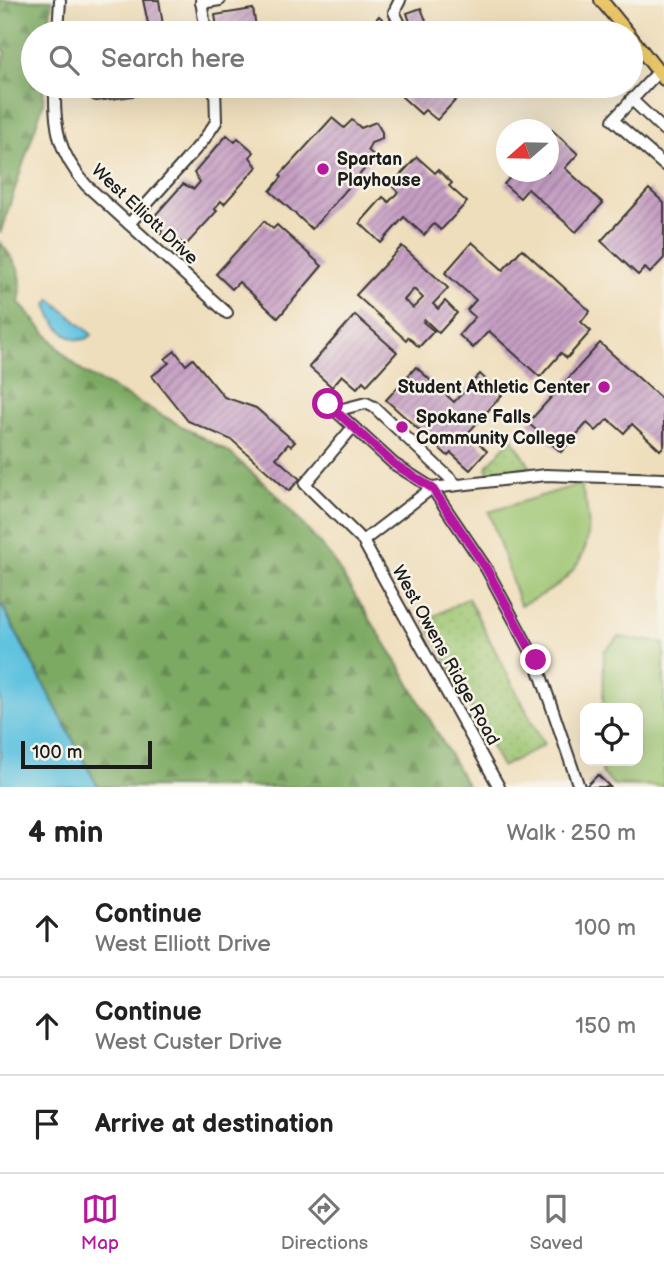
<!DOCTYPE html>
<meta charset="utf-8">
<style>
body{margin:0;font-family:"Balsamiq Sans",sans-serif;background:#f6f6f6;color:#222}
.controls{position:absolute;right:21px;bottom:21px;display:grid;overflow:hidden;border-radius:14px;box-shadow:0 7px 28px #0002}
.controls button{width:63px;height:63px;display:grid;place-items:center;padding:0;border:0;border-bottom:2px solid #e0e0e0;background:#fff;color:#222;font:35px sans-serif}
.compass{position:absolute;left:496px;top:119px;width:63px;height:63px;border-radius:50%;background:#fff;box-shadow:0 7px 28px #0002;rotate:250deg}
.scale{position:absolute;left:21px;bottom:18px;width:131px;box-sizing:border-box;padding-left:7px;border:4px solid #1c1c1c;border-top:0;font-size:19px;line-height:24px;white-space:nowrap;color:#1c1c1c;-webkit-text-stroke:5px #f7f3e8;paint-order:stroke}
.stop{position:absolute;width:21px;height:21px;margin:-16px;border:5px solid #b5179e;border-radius:50%;background:#fff}
.stop.end{background:#b5179e;border-color:#fff;box-shadow:0 2px 7px #0008}
.list{margin:0;padding:0;list-style:none}
h2{display:flex;justify-content:space-between;align-items:center;height:91px;margin:0;padding:0 28px;font-size:30px}
h2 small{font-size:23px;font-weight:400;color:#767676}
.list li{display:grid;grid-template-columns:46px 1fr auto;gap:21px;align-items:center;box-sizing:border-box;height:98px;padding:0 28px;border-top:2px solid #e0e0e0}
.list b{display:block;font-size:26px;white-space:nowrap}
.list p{margin:0;font-size:23px;white-space:nowrap;color:#767676}
.list em{font-size:23px;font-style:normal;color:#767676}
.icon{flex:none;width:38px;height:38px;fill:none;stroke:currentColor;stroke-width:2;stroke-linecap:round;stroke-linejoin:round}
.map{position:relative;flex:none;width:664px;height:787px;overflow:hidden}
.search{position:absolute;background:#fff;box-shadow:0 7px 28px #0002;left:21px;right:21px;top:21px;height:77px;display:flex;align-items:center;gap:18px;box-sizing:border-box;padding:0 24px;border-radius:38px;color:#767676;font-size:26px}
.sheet{height:385px;background:#fff}
nav{display:flex;justify-content:space-around;align-items:center;box-sizing:border-box;height:98px;border-top:2px solid #e0e0e0;background:#fff;font-size:19px;color:#767676}
nav a{display:grid;justify-items:center;gap:4px}
nav .on{color:#b5179e}
.map>svg:first-child{display:block}
</style>
<div class="map">
<svg width="664" height="787" viewBox="0 0 664 787">
<defs>
<pattern id="forest-firs" width="22" height="20" patternUnits="userSpaceOnUse" patternTransform="scale(1.75)"><rect width="22" height="20" fill="#7daa63"/><path d="M5 1l3.5 6h-7zM16 11l3.5 6h-7z" fill="#668a51"/></pattern>
<pattern id="park-dots" width="8" height="8" patternUnits="userSpaceOnUse" patternTransform="scale(1.75)"><rect width="8" height="8" fill="#9cc571"/><path d="M2 2h.1M6 6h.1" fill="none" stroke="#86a961" stroke-width="1.8" stroke-linecap="round"/></pattern>
<pattern id="building-hatch" width="6" height="6" patternUnits="userSpaceOnUse" patternTransform="scale(1.75)"><rect width="6" height="6" fill="#c69fc4"/><path d="M-1 1l2-2M0 6l6-6M5 7l2-2" fill="none" stroke="#a0819e"/></pattern>
</defs>
<rect width="100%" height="100%" fill="#f7f3e8"/>
<filter id="ink" filterUnits="userSpaceOnUse"><feTurbulence type="fractalNoise" baseFrequency=".0143" numOctaves="2"/><feDisplacementMap in="SourceGraphic" scale="14" xChannelSelector="R" yChannelSelector="G"/><feConvolveMatrix kernelMatrix="1 2 1 2 8 2 1 2 1" color-interpolation-filters="sRGB"/></filter>
<filter id="wash" filterUnits="userSpaceOnUse"><feTurbulence type="fractalNoise" baseFrequency=".00686" numOctaves="4" result="noise"/><feDisplacementMap in="SourceGraphic" scale="28" xChannelSelector="R" yChannelSelector="G"/><feGaussianBlur stdDeviation="1.57" result="paint"/><feColorMatrix in="noise" values="0 0 0 0 0 0 0 0 0 0 0 0 0 0 0 0 0 1.4 0 .05"/><feComposite in="paint" operator="in"/></filter>
<g filter="url(#wash)">
<rect width="100%" height="100%" fill="#efdebc"/>
<g fill="url(#forest-firs)" stroke="#4c6340" stroke-width="2">
<path d="M 0,0 L 52,0 L 48,33 L 33,33 L 33,86 L 44,86 L 43,104 L 0,234 L 0,72 L 6,51 L 0,48 Z"/>
<path d="M 0,242 C 18,265 25,273 19,303 L 65,355 L 83,372 L 229,452 L 279,497 L 331,557 L 400,667 L 468,787 L 98,787 L 0,601 Z"/>
</g>
<g fill="url(#park-dots)" stroke="#5c7046" stroke-width="2">
<path d="M 512,438 L 531,468 L 488,474 L 487,466 Z"/>
<path d="M 468,598 L 544,745 L 502,767 L 425,621 Z"/>
</g>
<g fill="#9cc571" stroke="#5c7046" stroke-width="2">
<path d="M 580,484 C 603,545 578,583 520,605 L 489,512 Z"/>
<path d="M 619,637 L 664,643 L 664,786 L 614,785 L 602,773 L 602,761 L 638,761 L 638,708 L 603,708 L 604,651 Z"/>
</g>
<g fill="#62c3e0" stroke="#3f707e" stroke-width="2">
<path d="M 51,299 L 92,335 C 72,351 53,323 47,305 Z"/>
<path d="M 0,601 L 1,605 L 98,787 L 0,787 Z"/>
</g>
<g id="blocks">
<g fill="url(#building-hatch)" fill-rule="evenodd">
<path d="M 143,0 L 159,0 L 163,25 L 149,28 Z"/>
<path d="M 421,8 L 428,26 L 413,31 L 407,13 Z"/>
<path d="M 253,9 L 257,33 L 218,33 L 215,15 Z"/>
<path d="M 379,16 L 398,33 L 364,33 Z"/>
<path d="M 390,86 L 476,86 L 469,94 L 465,90 L 437,120 L 425,110 L 421,114 Z"/>
<path d="M 332,118 L 344,128 L 352,120 L 361,128 L 376,122 L 382,132 L 382,139 L 371,143 L 368,150 L 375,157 L 312,229 L 270,191 L 282,177 L 280,175 Z"/>
<path d="M 552,130 L 578,154 L 565,168 L 603,203 L 576,232 L 528,189 L 520,198 L 504,184 L 515,172 L 548,172 L 548,135 Z"/>
<path d="M 227,135 L 235,142 L 238,138 L 254,152 L 250,157 L 257,167 L 224,204 L 221,201 L 214,209 L 217,211 L 186,245 L 176,239 L 171,244 L 160,233 L 162,231 L 151,220 L 183,184 L 194,189 L 200,182 L 194,173 Z"/>
<path d="M 417,157 L 435,173 L 438,170 L 452,183 L 449,186 L 467,202 L 441,230 L 434,224 L 424,235 L 404,217 L 381,243 L 360,223 L 383,197 L 389,202 L 398,192 L 391,185 Z"/>
<path d="M 649,189 L 664,203 L 664,258 L 650,273 L 645,268 L 638,275 L 601,241 Z"/>
<path d="M 264,221 L 273,229 L 277,225 L 322,266 L 278,318 L 239,282 L 232,289 L 216,274 Z"/>
<path d="M 472,242 L 503,270 L 522,249 L 590,311 L 581,322 L 591,331 L 567,358 L 561,353 L 540,377 L 489,331 L 473,348 L 459,335 L 475,317 L 467,310 L 476,300 L 445,273 Z"/>
<path d="M 402,246 L 448,288 L 433,304 L 438,309 L 445,301 L 457,313 L 439,333 L 425,320 L 423,322 L 434,331 L 419,347 L 408,337 L 406,340 L 356,295 ZM 414,289 L 423,298 L 413,308 L 404,300 Z"/>
<path d="M 355,315 L 397,352 L 367,385 L 363,381 L 357,388 L 342,375 L 332,387 L 309,367 Z"/>
<path d="M 600,343 L 664,401 L 664,446 L 660,450 L 632,424 L 624,433 L 608,419 L 596,431 L 587,423 L 561,452 L 528,423 Z"/>
<path d="M 175,351 L 186,365 L 193,359 L 224,397 L 256,408 L 295,442 L 291,446 L 288,444 L 276,458 L 300,479 L 289,491 L 232,440 L 188,421 L 152,376 L 169,363 L 165,359 Z"/>
<path d="M 416,367 L 454,402 L 480,374 L 502,395 L 468,433 L 487,451 L 470,470 L 451,453 L 448,456 L 386,400 Z"/>
<path d="M 598,775 L 610,787 L 585,787 Z"/>
</g>
</g>
</g>
<g filter="url(#ink)">
<use href="#blocks" fill-opacity="0" stroke="#3c3934" stroke-width="2"/>
<g fill="none" stroke-linecap="round" stroke-linejoin="round">
<g stroke="#3c3934" stroke-width="14">
<g id="minor">
<path d="M 201,0 L 206,33"/>
<path d="M 201,3 L 220,0"/>
<path d="M 400,24 L 394,12 L 400,0"/>
<path d="M 58,33 L 60,0"/>
<path d="M 658,72 L 613,120 L 664,165"/>
<path d="M 55,86 C 54,128 58,152 86,185 L 227,313"/>
<path d="M 96,95 L 160,86"/>
<path d="M 631,99 L 664,130"/>
<path d="M 129,224 L 203,141 L 216,122 L 215,86"/>
<path d="M 328,404 L 394,464 L 432,488 L 546,475 L 664,479"/>
<path d="M 335,411 L 366,403 L 374,407 L 457,485"/>
<path d="M 353,427 L 305,484 L 363,541 L 499,787"/>
<path d="M 432,488 L 486,568 L 536,661 L 579,787"/>
<path d="M 363,541 L 432,488"/>
</g>
</g>
<g stroke="#3c3934" stroke-width="16">
<g id="major">
<path d="M 601,0 L 628,33"/>
<path d="M 631,37 L 664,79"/>
</g>
</g>
<use href="#minor" stroke="#fff" stroke-width="10"/>
<use href="#major" stroke="#eac769" stroke-width="12"/>
</g>
</g>
<g fill="none" stroke-linecap="round" stroke-linejoin="round" filter="url(#ink)">
<path stroke="#b5179e" stroke-width="9" d="M 328,404 L 394,464 L 432,488 L 486,568 L 536,660"/>
</g>
<g fill="#b5179e" stroke="#f7f3e8" stroke-width="2.5">
<circle cx="323" cy="169" r="7"/>
<circle cx="604" cy="387" r="7"/>
<circle cx="402" cy="427" r="7"/>
</g>
<g text-anchor="middle" stroke-width="5" stroke-linejoin="round" paint-order="stroke">
<g font-size="18" font-weight="bold" fill="#1c1c1c" stroke="#f7f3e8" text-anchor="start">
<text x="337" y="165">Spartan<tspan x="337" dy="21">Playhouse</tspan></text>
<text x="590" y="393" text-anchor="end">Student Athletic Center</text>
<text x="416" y="423">Spokane Falls<tspan x="416" dy="21">Community College</tspan></text>
</g>
<g font-size="18" fill="#1c1c1c" stroke="#f7f3e8">
<text transform="translate(145 214) rotate(43)" y="6">West Elliott Drive</text>
<text transform="translate(446 655) rotate(61)" y="6">West Owens Ridge Road</text>
</g>
</g>
</svg>
<div class="controls">
<button><svg class="icon" aria-label="locate" viewBox="0 0 24 24"><circle cx="12" cy="12" r="6"/><path d="M12 2v4M12 18v4M2 12h4M18 12h4"/></svg></button>
</div>
<svg class="compass" viewBox="-18 -18 36 36"><path d="M0-13l5 13h-10z" fill="#e53935"/><path d="M0 13l5-13h-10z" fill="#767676"/></svg>
<div class="scale">100 m</div>
<div class="stop" style="left:328px;top:404px"></div>
<div class="stop end" style="left:536px;top:660px"></div>
<div class="search"><svg class="icon" aria-label="search" viewBox="0 0 24 24"><circle cx="10" cy="10" r="6"/><path d="M15 15l6 6"/></svg>Search here</div>
</div>
<section class="sheet">
<h2>4 min<small>Walk · 250 m</small></h2>
<ul class="list">
<li><svg class="icon" aria-label="ahead" viewBox="0 0 24 24"><path d="M12 20V5M6 11l6-6 6 6"/></svg><div><b>Continue</b><p>West Elliott Drive</p></div><em>100 m</em></li>
<li><svg class="icon" aria-label="ahead" viewBox="0 0 24 24"><path d="M12 20V5M6 11l6-6 6 6"/></svg><div><b>Continue</b><p>West Custer Drive</p></div><em>150 m</em></li>
<li><svg class="icon" aria-label="arrive" viewBox="0 0 24 24"><path d="M6 21V4h12l-3 4 3 4H6"/></svg><div><b>Arrive at destination</b></div></li>
</ul>
</section>
<nav>
<a class="on"><svg class="icon" aria-label="map" viewBox="0 0 24 24"><path d="M3 6l6-2 6 2 6-2v14l-6 2-6-2-6 2zM9 4v14M15 6v14"/></svg>Map</a>
<a><svg class="icon" aria-label="directions" viewBox="0 0 24 24"><path d="M12 3l9 9-9 9-9-9zM9 14v-3h6M13 9l2 2-2 2"/></svg>Directions</a>
<a><svg class="icon" aria-label="saved" viewBox="0 0 24 24"><path d="M7 4h10v16l-5-4-5 4z"/></svg>Saved</a>
</nav>
